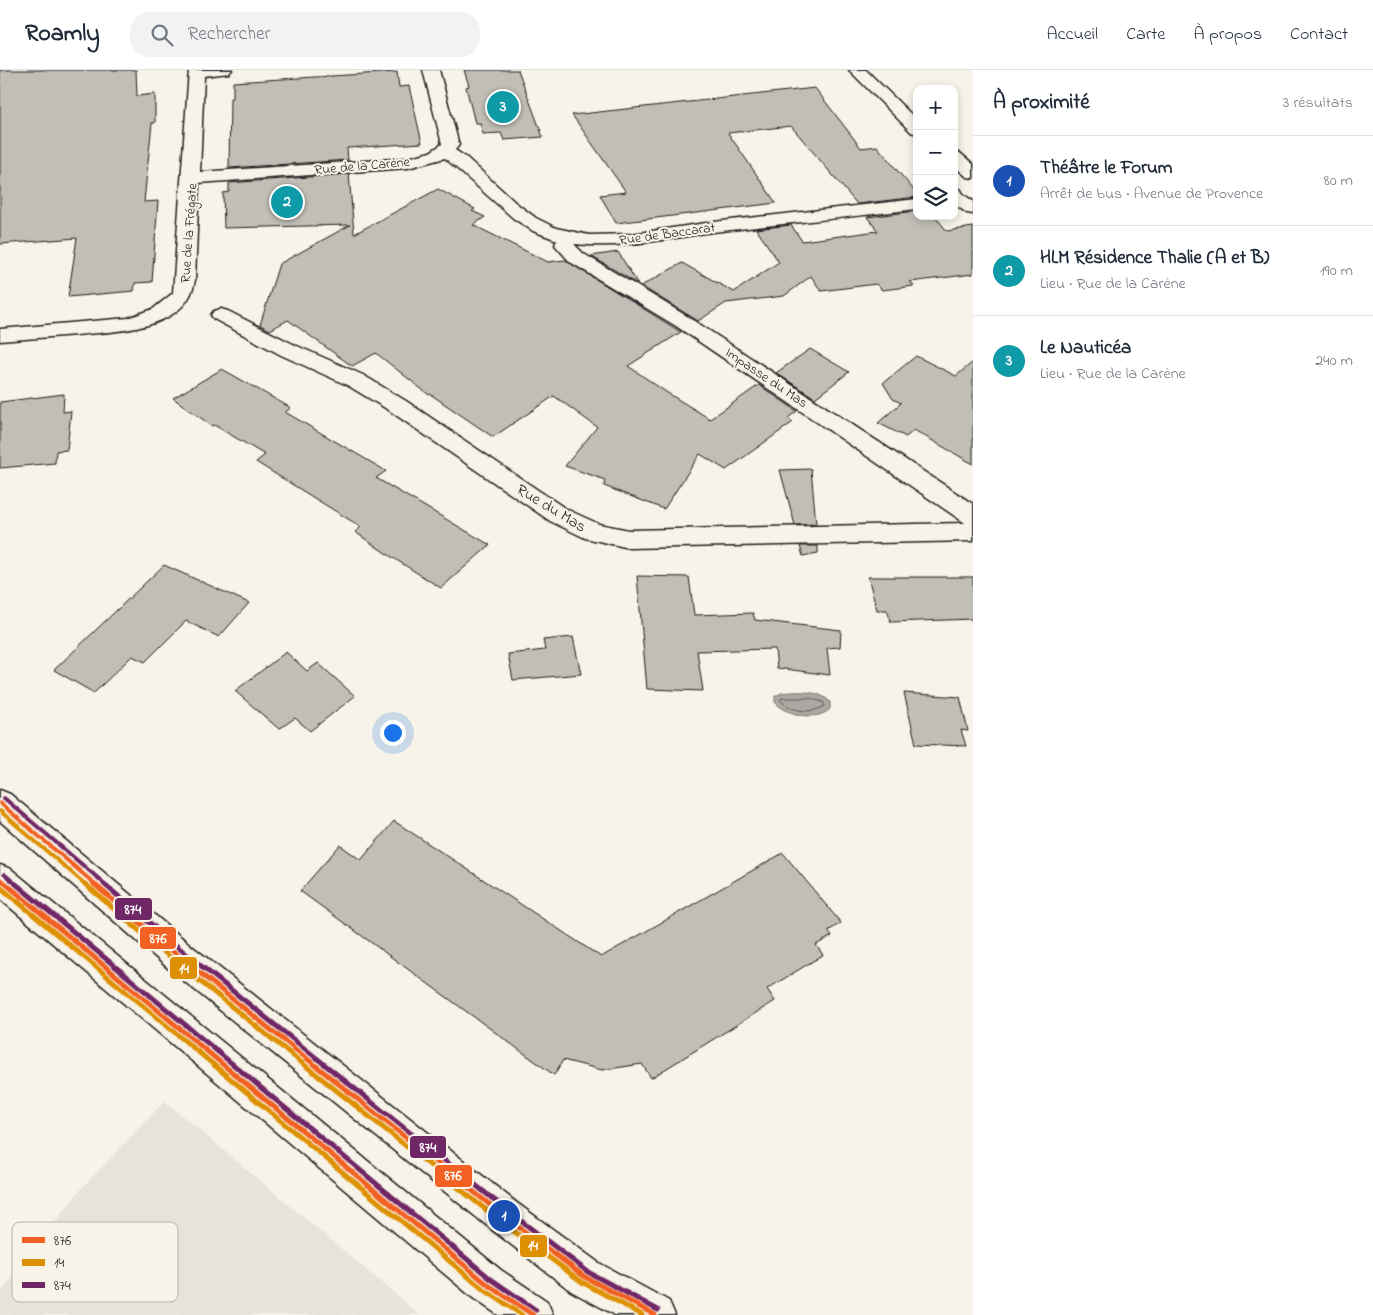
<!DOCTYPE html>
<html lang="fr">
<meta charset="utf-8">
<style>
body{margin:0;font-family:"Indie Flower",sans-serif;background:#f2f2f3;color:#1f2937}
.controls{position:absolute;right:15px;top:15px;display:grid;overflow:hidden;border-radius:10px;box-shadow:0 2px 8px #0003}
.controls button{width:45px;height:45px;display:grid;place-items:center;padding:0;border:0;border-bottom:1px solid #e0e1e3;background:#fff;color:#1f2937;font:25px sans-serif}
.you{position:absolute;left:392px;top:662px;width:18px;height:18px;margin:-12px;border:4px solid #fff;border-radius:50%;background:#1a73e8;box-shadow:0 0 0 8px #1a73e833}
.badge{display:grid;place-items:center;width:32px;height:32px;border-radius:50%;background:#ea580c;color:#fff;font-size:16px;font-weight:700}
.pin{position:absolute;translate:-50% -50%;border:2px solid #fff;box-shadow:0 1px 5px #0006}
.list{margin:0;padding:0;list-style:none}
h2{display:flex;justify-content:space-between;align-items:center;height:65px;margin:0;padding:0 20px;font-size:21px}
h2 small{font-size:16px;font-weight:400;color:#747a83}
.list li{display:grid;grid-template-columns:32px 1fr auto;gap:15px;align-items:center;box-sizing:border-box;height:90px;padding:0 20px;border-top:1px solid #e0e1e3}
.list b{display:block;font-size:19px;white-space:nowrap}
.list p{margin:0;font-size:16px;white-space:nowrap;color:#747a83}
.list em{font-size:16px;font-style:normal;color:#747a83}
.icon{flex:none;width:28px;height:28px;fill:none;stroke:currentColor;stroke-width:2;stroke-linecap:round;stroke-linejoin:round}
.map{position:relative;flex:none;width:973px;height:1245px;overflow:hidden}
header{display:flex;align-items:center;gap:30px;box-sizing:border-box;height:70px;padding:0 25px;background:#fff;border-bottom:1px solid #e0e1e3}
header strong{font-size:24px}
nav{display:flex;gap:28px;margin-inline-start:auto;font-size:18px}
.search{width:350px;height:45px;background:#f2f2f3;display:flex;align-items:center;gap:12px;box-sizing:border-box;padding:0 18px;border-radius:20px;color:#747a83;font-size:19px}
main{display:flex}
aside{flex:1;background:#fff}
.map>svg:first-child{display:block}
</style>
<header>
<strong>Roamly</strong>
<div class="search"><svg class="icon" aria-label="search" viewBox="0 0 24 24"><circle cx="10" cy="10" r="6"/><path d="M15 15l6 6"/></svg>Rechercher</div>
<nav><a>Accueil</a><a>Carte</a><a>À propos</a><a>Contact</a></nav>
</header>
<main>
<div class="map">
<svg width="973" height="1245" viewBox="0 0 973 1245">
<rect width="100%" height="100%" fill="#f7f3e8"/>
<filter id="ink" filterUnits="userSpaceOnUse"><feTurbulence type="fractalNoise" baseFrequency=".02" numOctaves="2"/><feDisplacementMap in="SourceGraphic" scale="10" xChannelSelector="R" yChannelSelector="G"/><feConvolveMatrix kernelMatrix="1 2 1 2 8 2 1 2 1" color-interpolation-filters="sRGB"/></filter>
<g filter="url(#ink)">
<path fill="#e6e3d9" d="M 165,1031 L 420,1245 L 0,1245 L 0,1223 L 80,1120 Z"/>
<path fill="#aca9a2" stroke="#72716c" d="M 782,623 C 796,621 820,620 830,632 L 830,639 C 817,652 786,645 775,632 L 775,626 Z"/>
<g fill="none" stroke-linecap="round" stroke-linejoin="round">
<path stroke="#565452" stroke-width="1" d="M 782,628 L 809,628 L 823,632 L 825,636 C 811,644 793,642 781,631 Z"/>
</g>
<g fill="#c0beb5" stroke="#1c1c1c">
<path d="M 0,0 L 136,0 L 137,26 L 155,24 L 155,53 L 152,53 L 144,132 L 158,131 L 152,212 L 135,213 L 134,221 L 68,227 L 77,168 L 0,174 Z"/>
<path d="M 464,0 L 518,0 L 543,67 L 504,70 L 501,63 L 483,64 L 480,53 L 475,53 L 466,17 L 469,16 Z"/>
<path d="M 397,2 L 399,17 L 409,16 L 422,73 L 347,78 L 348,90 L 229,98 L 230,28 L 233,28 L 233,12 Z"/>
<path d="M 815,18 L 861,78 L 877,76 L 917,124 L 917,127 L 857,134 L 791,56 L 728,63 L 776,133 L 616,153 L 600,125 L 626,122 L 572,45 Z"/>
<path d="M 349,104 L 354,164 L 438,119 L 475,139 L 472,141 L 485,147 L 473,155 L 548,192 L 565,190 L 681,262 L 628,296 L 666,322 L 710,349 L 759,315 L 797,341 L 788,348 L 793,352 L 726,400 L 700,384 L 664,439 L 604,416 L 605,410 L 565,396 L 597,357 L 554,326 L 493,367 L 430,324 L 429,325 L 376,283 L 352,296 L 288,250 L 270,260 L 260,255 L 279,194 L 350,155 L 224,158 L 223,123 L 229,122 L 229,113 Z"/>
<path d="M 917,141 L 917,146 L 935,146 L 947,161 L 973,157 L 973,204 L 910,212 L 914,216 L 882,220 L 876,214 L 821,221 L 811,206 L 784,226 L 726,233 L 698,251 L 641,216 L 682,193 L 734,222 L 779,192 L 756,159 L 791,155 L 802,171 L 878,161 L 867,147 Z"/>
<path d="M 618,182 L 638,214 L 591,186 Z"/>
<path d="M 810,279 L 849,302 L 815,328 L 776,303 Z"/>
<path d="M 916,286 L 956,306 L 973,292 L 973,394 L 914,360 L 906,367 L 878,353 L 901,333 L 893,329 L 883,313 Z"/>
<path d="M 222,299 L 291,338 L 285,342 L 386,401 L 376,408 L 490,475 L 441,518 L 387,484 L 355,462 L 361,457 L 256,392 L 265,385 L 214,355 L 212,356 L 173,328 Z"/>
<path d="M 64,324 L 63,342 L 71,341 L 67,380 L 56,381 L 55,393 L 0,398 L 0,332 Z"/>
<path d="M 811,399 L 816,454 L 795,455 L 780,400 Z"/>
<path d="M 800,476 L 818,476 L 818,483 L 803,486 Z"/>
<path d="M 164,495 L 249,533 L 219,567 L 186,551 L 145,592 L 132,586 L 94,623 L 54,600 Z"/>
<path d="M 637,506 L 689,507 L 694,545 L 753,543 L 755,550 L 841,560 L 840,577 L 827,578 L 830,605 L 777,598 L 775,579 L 697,581 L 703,621 L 647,619 Z"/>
<path d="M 868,507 L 973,507 L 973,549 L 891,552 L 887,540 L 877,540 Z"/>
<path d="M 573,567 L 581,604 L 513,610 L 508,584 L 545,580 L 543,570 Z"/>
<path d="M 286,582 L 307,601 L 318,593 L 355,626 L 310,661 L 295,648 L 279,659 L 235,621 Z"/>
<path d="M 904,623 L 960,627 L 968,661 L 961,660 L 966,676 L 916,674 Z"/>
<path d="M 394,751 L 601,887 L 783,783 L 841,853 L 828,861 L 832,866 L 816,875 L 823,885 L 767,919 L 775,931 L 651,1008 L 642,994 L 602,1000 L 563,990 L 554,1005 L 300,821 L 340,775 L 361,790 Z"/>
</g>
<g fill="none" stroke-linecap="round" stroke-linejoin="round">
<g stroke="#1c1c1c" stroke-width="3">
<g id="minor">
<path d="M 189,0 L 232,0 L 229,3 L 204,6 L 200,102 L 408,88 L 430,82 L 442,74 L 423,0 L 439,0 L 459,75 L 455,80 L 467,88 L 516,133 L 536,148 L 556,158 L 589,165 L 631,164 L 713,152 L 917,129 L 917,139 C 849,147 781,154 713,162 C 666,169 621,179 574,174 L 584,184 L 690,248 L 973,434 L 973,471 L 629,478 L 585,468 L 550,451 L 390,341 L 347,315 L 281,285 L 214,249 L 211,245 L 214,241 L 221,239 L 228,241 L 295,275 L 363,305 L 406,331 L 566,439 L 599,454 L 629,460 L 965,453 L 676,256 L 570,192 L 555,175 L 557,170 L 533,161 L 513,148 L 445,88 L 408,98 L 199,113 L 195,210 C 187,261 116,261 76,265 C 51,267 25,269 0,271 L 0,259 L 128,248 L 153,239 L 173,223 Z"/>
<path d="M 849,0 L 866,0 L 917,50 L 917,64 L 911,62 Z"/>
<path d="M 954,82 L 960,83 L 973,94 L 973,108 L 967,107 L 954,96 Z"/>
<path d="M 954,118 L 960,119 L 964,125 L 973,131 L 973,144 L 967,143 L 954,134 Z"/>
</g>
</g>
<g stroke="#1c1c1c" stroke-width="3">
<g id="major">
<path d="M 0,720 L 10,724 L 193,877 L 517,1133 L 599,1193 L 669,1231 L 675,1245 L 615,1245 L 571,1221 L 491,1159 L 169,899 L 0,751 Z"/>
<path d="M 0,795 L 11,799 L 501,1200 L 547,1231 L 553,1245 L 498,1245 L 473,1228 L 0,829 Z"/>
</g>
</g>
<use href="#minor" fill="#f7f3e8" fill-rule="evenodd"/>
<use href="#major" fill="#f7f3e8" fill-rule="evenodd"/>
<g stroke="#f7f3e8" stroke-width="8">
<g id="bus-1-far1">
<path d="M 0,733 L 96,815"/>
<path d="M 0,809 L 7,815"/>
</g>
</g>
<g stroke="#f7f3e8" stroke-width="9">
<g id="bus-1">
<path d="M 6,814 L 487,1214 L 533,1245"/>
<path d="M 94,814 L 181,888 L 504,1146 L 585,1207 L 655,1245"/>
</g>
</g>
<g stroke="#f7f3e8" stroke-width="8">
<path id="bus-2-far1" d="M 0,741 L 86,815"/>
</g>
<g stroke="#f7f3e8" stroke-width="9">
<g id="bus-2">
<path d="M 85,814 L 177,893 L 500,1151 L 582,1212 L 642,1245"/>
<path d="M 0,817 L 483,1219 L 522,1245"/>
</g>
</g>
<g stroke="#f7f3e8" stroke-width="8">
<g id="bus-3-far1">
<path d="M 4,728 L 106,815"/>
<path d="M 4,804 L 17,815"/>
</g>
</g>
<g stroke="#f7f3e8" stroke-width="9">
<g id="bus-3">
<path d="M 16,814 L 491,1209 L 536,1240"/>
<path d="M 104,814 L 185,883 L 508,1141 L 588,1202 L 658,1240"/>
</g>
</g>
<use href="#bus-1-far1" stroke="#f26122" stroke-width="4"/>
<use href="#bus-1" stroke="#f26122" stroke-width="5"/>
<use href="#bus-2-far1" stroke="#dd9004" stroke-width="4"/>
<use href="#bus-2" stroke="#dd9004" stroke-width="5"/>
<use href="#bus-3-far1" stroke="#6f2766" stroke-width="4"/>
<use href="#bus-3" stroke="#6f2766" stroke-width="5"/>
</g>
</g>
<g text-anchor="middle" stroke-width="4" stroke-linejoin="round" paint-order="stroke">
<g font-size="14" fill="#1c1c1c" stroke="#f7f3e8">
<text transform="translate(362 95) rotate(-5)" y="5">Rue de la Carène</text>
<text transform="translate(188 163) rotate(-86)" y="5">Rue de la Frégate</text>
<text transform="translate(667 163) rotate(-8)" y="5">Rue de Baccarat</text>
<text transform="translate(767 307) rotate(34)" y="5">Impasse du Mas</text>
</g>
<g font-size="16" fill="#1c1c1c" stroke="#f7f3e8">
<text transform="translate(552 437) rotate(31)" y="6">Rue du Mas</text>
</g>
</g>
<rect x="12" y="1152" width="166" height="80" rx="8" fill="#f7f3e8" stroke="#b5b2ab" stroke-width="1"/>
<rect x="22" y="1167" width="23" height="6" fill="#f26122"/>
<rect x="22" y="1189" width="23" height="7" fill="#dd9004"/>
<rect x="22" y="1212" width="23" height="6" fill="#6f2766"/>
<g font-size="14" fill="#1c1c1c">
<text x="54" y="1175">876</text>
<text x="54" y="1197">14</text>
<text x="54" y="1220">874</text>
</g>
<g stroke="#f7f3e8" stroke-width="2">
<rect x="114" y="827" width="39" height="24" rx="5" fill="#6f2766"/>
<rect x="139" y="856" width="38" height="24" rx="5" fill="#f26122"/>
<rect x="169" y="886" width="29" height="24" rx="5" fill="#dd9004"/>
<rect x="409" y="1065" width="38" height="24" rx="5" fill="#6f2766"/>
<rect x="434" y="1094" width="39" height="24" rx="5" fill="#f26122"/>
<rect x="519" y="1164" width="29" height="24" rx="5" fill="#dd9004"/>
</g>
<g font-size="14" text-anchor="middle" font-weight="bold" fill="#fff">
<text x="133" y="844">874</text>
<text x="158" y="873">876</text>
<text x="184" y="903">14</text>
<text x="428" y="1082">874</text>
<text x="453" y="1110">876</text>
<text x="533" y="1180">14</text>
</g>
</svg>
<div class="controls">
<button>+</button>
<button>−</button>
<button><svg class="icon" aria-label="layers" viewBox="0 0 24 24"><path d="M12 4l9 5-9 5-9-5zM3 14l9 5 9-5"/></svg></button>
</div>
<div class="you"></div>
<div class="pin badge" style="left:504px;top:1146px;background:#1a4fb4">1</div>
<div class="pin badge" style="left:287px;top:132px;background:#0f9aa8">2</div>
<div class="pin badge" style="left:503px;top:37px;background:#0f9aa8">3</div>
</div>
<aside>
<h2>À proximité<small>3 résultats</small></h2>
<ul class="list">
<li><span class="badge" style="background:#1a4fb4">1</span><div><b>Théâtre le Forum</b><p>Arrêt de bus · Avenue de Provence</p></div><em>80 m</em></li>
<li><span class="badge" style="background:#0f9aa8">2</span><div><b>HLM Résidence Thalie (A et B)</b><p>Lieu · Rue de la Carène</p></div><em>190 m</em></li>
<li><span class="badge" style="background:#0f9aa8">3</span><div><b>Le Nauticéa</b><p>Lieu · Rue de la Carène</p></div><em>240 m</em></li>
</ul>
</aside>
</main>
